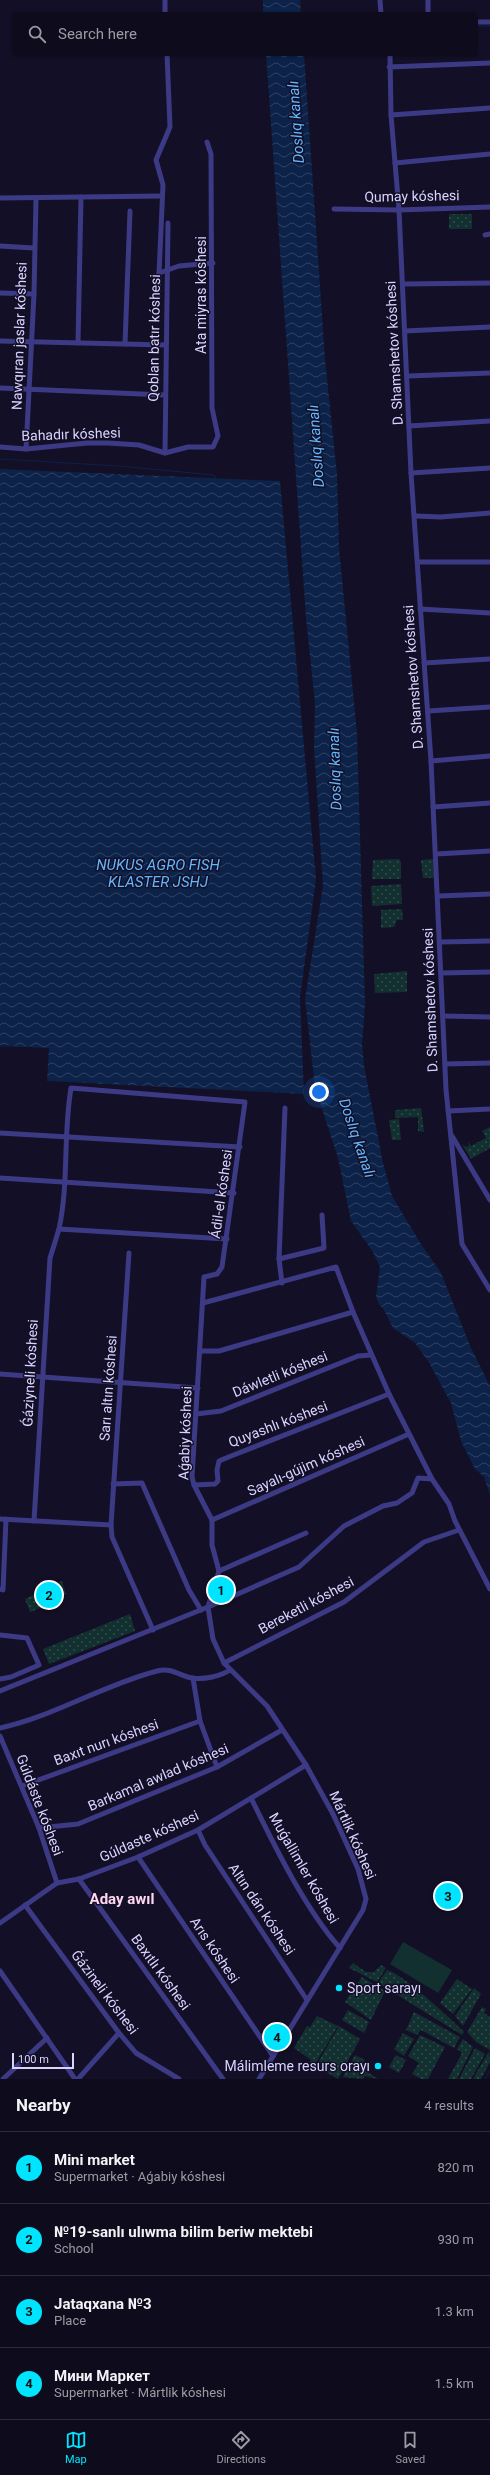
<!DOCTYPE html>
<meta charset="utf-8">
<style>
body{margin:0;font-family:Roboto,sans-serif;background:#1c1929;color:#f1f3f6}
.scale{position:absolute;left:12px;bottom:10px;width:62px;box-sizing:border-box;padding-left:4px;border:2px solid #d9d4ff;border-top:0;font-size:11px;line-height:14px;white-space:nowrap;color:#d9d4ff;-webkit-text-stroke:3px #130f26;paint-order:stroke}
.you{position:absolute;left:319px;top:1092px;width:14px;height:14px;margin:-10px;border:3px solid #fff;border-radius:50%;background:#1a73e8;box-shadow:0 0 0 6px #1a73e833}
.badge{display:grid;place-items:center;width:26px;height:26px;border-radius:50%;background:#00e5ff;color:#111;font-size:13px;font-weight:700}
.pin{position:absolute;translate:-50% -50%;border:2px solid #fff;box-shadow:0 1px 4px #0006}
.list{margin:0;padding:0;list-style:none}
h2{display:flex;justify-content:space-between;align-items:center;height:52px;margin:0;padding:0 16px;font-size:17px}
h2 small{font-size:13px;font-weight:400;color:#9b9ba3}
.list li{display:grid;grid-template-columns:26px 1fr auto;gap:12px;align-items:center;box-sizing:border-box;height:72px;padding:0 16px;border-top:1px solid #2e2b3b}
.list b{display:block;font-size:15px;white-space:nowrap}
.list p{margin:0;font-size:13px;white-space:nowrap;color:#9b9ba3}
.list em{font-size:13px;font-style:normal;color:#9b9ba3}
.icon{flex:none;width:22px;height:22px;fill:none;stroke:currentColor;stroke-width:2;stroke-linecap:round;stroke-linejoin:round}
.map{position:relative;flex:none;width:490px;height:2079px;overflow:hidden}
.search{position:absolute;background:#0e0b1c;box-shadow:0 1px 3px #0004;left:12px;right:12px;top:12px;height:44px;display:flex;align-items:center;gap:10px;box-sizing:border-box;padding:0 14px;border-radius:6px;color:#9b9ba3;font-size:15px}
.sheet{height:340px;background:#0e0b1c}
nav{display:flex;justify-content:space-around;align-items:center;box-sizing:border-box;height:56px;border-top:1px solid #2e2b3b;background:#0e0b1c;font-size:11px;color:#9b9ba3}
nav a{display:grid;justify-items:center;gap:2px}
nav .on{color:#00e5ff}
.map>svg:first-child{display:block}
</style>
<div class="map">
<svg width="490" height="2079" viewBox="0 0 490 2079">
<defs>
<pattern id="grass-dots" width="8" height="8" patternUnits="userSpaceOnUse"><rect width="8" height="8" fill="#12302f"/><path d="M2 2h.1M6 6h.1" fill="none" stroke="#344d4e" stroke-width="1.8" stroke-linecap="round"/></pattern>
<pattern id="water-waves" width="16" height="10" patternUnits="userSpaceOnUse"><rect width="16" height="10" fill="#0c2248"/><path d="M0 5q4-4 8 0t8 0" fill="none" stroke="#2f4163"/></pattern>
</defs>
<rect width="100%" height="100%" fill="#130f26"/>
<g fill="url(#grass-dots)">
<rect x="449" y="214" width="23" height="15"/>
<path d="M 399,859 L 401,862 L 401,879 L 372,879 L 373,860 Z"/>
<path d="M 433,859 L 434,878 L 423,878 L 421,860 Z"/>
<path d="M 401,884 L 402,904 L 372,906 L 371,886 Z"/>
<path d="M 402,909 L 403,920 L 397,920 L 394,927 L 381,928 L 381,910 Z"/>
<path d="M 407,971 L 407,992 L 375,993 L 374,974 Z"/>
<path d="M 421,1108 L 424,1132 L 418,1131 L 418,1117 L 395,1118 L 395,1110 Z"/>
<path d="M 399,1119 L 401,1140 L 392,1140 L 389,1120 Z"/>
<path d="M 490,1127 L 490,1148 L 471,1159 L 462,1144 L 466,1147 L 469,1146 L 468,1141 L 471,1146 L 486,1138 L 482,1131 Z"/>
<path d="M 62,1581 L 66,1594 L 49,1601 L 44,1589 Z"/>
<path d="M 43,1590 L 50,1607 L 44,1609 L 43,1607 L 30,1612 L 25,1599 Z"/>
<path d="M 130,1614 L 135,1631 L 49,1664 L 43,1649 Z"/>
<path d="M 353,1963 L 366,1972 L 374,1972 L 381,1965 L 386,1968 L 377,1982 L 349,1968 Z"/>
<path d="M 387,1970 C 403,1974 451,2019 464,2032 L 462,2035 L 378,1983 Z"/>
<path d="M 362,1977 L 385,1991 L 371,2020 L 345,2002 Z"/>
<path d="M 457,1979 L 472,1989 L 453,2014 L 440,2003 Z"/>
<path d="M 474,1988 L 481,1994 L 463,2026 L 455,2016 Z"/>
<path d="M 482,2007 L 486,2009 L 484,2013 L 490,2017 L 490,2050 L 476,2042 L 467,2032 Z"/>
<path d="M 348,2010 L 369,2022 L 364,2033 L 342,2020 Z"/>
<path d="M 414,2012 L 460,2037 L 454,2048 L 421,2030 L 417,2035 L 406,2030 Z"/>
<path d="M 317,2016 L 338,2026 L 314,2066 L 310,2063 L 311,2060 L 294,2048 L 307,2026 L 310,2027 Z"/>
<path d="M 339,2026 L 360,2039 L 338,2079 L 316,2066 Z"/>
<path d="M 403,2033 L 414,2039 L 404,2056 L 394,2049 Z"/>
<path d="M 420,2035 L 445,2047 L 428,2079 L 421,2079 L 412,2074 L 419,2063 L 408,2056 Z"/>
<path d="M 463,2039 L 473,2047 L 457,2079 L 448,2079 L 462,2053 L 457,2049 Z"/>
<path d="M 475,2048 L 485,2054 L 471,2079 L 459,2079 Z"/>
<path d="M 489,2051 L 490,2062 L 481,2079 L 473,2079 Z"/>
<path d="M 355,2055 L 365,2060 L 361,2068 L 378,2079 L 365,2076 L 363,2079 L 343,2077 Z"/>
<path d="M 396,2055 L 406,2060 L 399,2073 L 389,2067 Z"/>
</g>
<path fill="#12302f" d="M 403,1942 L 452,1970 L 438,1993 L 390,1964 Z"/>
<g fill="url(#water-waves)">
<path d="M 263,0 L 300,0 L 301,14 L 263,14 Z"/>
<path d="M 266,54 L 304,54 L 325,359 L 337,474 L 339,548 L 357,733 L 365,1004 L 362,1044 L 364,1066 L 383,1163 L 392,1196 L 421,1244 L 441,1273 L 471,1348 L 490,1386 L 490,1495 L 484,1477 L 475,1469 L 461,1441 L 451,1403 L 428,1361 L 415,1343 L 393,1328 L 384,1310 L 379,1304 L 376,1297 L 380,1267 L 373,1252 L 351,1221 L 338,1158 L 315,1087 L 305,999 L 323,886 L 314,747 L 315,703 L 306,618 Z"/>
<path d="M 0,469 L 280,481 L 316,879 L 300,998 L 304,1094 L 47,1081 L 49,1048 L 0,1045 Z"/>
</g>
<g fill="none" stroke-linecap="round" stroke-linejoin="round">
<g stroke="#0c2248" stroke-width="1">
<path d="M 476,26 L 490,26"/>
<path d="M 0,459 L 119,466 L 213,475 L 217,479"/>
<path d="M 0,1046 L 39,1047"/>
<path d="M 485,2079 L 490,2070"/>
</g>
<g stroke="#3d3a85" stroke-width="5">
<path d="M 165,0 L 165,14"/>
<path d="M 380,0 L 381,14"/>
<path d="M 428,0 L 428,14"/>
<path d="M 476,22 L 490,22"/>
<path d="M 390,54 L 391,115 L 399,210 L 411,473 L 431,761 L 446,1090 L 462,1244 L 490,1290"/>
<path d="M 389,67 L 490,63"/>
<path d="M 391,115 L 490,108"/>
<path d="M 395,163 L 490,154"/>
<path d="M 0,198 L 162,196"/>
<path d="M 334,209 L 399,210 L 490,207"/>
<path d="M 485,235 L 490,234"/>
<path d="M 0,246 L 34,248"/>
<path d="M 159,273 L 179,266 L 213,263"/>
<path d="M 403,284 L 490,283"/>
<path d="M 0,293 L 34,294"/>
<path d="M 158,296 L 163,185 L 156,160 L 170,127 L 167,54"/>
<path d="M 405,331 L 490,327"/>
<path d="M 0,341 L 165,345"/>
<path d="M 78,343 L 81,197"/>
<path d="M 125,344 L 130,211"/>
<path d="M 408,376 L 490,373"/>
<path d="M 0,388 L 165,395"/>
<path d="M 409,426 L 490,421"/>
<path d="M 0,447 L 26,449 L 87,443 L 108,443 L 139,445 L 165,453 L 188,447 L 213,447 L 218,436 L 212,408 L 211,154 L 207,142"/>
<path d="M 26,449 L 34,294 L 36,199"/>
<path d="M 165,453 L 168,223"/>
<path d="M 411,473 L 490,468"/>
<path d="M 415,516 L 441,517 L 490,513"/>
<path d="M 418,562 L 490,562"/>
<path d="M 420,609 L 490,613"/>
<path d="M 424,663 L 490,659"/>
<path d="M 428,711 L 490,707"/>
<path d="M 431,761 L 490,756"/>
<path d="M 433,807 L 490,803"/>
<path d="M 436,854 L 490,851"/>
<path d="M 438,896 L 490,894"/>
<path d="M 440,942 L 490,941"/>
<path d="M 441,973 L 490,972"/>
<path d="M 443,1016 L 490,1017"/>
<path d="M 445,1064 L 490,1063"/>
<path d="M 448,1111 L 490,1109"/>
<path d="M 0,1133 L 240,1147"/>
<path d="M 452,1136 L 490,1200"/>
<path d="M 0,1178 L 234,1193"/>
<path d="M 59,1229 L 227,1239"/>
<path d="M 129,1253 L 111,1525 L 112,1537 L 153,1630"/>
<path d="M 279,1259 L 324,1248 L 322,1215"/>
<path d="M 282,1283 L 279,1259 L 285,1108"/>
<path d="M 203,1303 L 336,1267 L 353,1312 L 389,1394 L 432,1479 L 449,1504 L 455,1521 L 490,1589"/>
<path d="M 200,1351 L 219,1351 L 353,1312"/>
<path d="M 0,1374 L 198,1388"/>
<path d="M 196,1414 L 221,1411 L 358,1356 L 371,1355"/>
<path d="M 113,1484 L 142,1483 L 189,1590 L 201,1610"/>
<path d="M 194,1485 L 215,1484 L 218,1481 L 217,1470 L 219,1461 L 231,1456 L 389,1394"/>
<path d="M 0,1519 L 111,1525"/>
<path d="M 212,1520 L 409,1434"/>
<path d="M 34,1521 L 50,1258 C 53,1249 56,1239 59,1229 C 69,1183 63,1135 71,1088 L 245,1102 L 222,1267 L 217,1274 L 204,1277 L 192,1477 L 194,1485 L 212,1520 L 212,1545 L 219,1571 L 208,1607 L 213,1639 L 224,1663 L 267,1706 L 306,1765 L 333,1814 L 358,1869 L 366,1899 L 363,1910 L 259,2079"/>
<path d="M 219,1571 L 306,1533"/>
<path d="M 0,1589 L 3,1590 L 6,1519"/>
<path d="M 0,1635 L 27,1638 L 39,1665 L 11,1677 L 0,1679"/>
<path d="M 224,1663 L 344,1602 L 424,1542 L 459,1530"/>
<path d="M 193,1678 L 200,1721 L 217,1767"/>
<path d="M 0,1691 L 208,1607 L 299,1567 L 344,1526 L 383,1506 L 397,1503 L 412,1493 L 418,1478 L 432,1479"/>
<path d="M 0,1728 C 55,1716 103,1685 157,1671 C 171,1667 180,1676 192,1678 C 204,1680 221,1676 230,1670"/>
<path d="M 0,1736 L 39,1828 L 57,1883"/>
<path d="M 22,1786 L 200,1721"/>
<path d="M 251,1798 C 274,1845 305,1909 340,1948"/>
<path d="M 39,1828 L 78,1824 L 217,1767 L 282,1730"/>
<path d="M 198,1830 L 205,1845 L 307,2000"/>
<path d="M 138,1857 L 273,2056"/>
<path d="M 79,1879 L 223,2079"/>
<path d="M 25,1905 L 119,2033 L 136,2053 L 179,2079"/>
<path d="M 0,1923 L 57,1883 L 79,1879 L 138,1857 L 198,1830 L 306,1765"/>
<path d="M 0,1971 L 75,2079"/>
<path d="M 3,2079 L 47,2038"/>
<path d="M 78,2079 L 119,2033"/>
</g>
</g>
<g fill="#00e5ff" stroke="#130f26" stroke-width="1.5">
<circle cx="339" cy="1988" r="4"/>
<circle cx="378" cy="2066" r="4"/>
</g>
<g text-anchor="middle" stroke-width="3" stroke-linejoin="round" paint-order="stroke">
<g font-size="14" fill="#d9d4ff" stroke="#130f26">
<text transform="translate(412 196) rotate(-1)" y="5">Qumay kóshesi</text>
<text transform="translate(201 295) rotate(-90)" y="5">Ata miyras kóshesi</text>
<text transform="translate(19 336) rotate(-88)" y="5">Nawqıran jaslar kóshesi</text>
<text transform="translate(154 338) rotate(-89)" y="5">Qoblan batır kóshesi</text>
<text transform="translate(394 353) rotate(-93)" y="5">D. Shamshetov kóshesi</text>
<text transform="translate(71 434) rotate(-2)" y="5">Bahadır kóshesi</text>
<text transform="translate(413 677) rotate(-94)" y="5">D. Shamshetov kóshesi</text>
<text transform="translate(430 1000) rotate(-92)" y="5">D. Shamshetov kóshesi</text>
<text transform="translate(221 1194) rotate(-82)" y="5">Ádil-el kóshesi</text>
<text transform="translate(30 1373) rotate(-87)" y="5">Ǵáziyneli kóshesi</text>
<text transform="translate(280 1374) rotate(-22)" y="5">Dáwletli kóshesi</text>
<text transform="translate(108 1388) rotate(-86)" y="5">Sarı altın kóshesi</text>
<text transform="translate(278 1424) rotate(-21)" y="5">Quyashlı kóshesi</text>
<text transform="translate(185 1433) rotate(-88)" y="5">Aǵabiy kóshesi</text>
<text transform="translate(306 1466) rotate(-24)" y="5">Sayalı-gújim kóshesi</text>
<text transform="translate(306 1605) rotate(-28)" y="5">Bereketli kóshesi</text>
<text transform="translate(106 1742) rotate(-20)" y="5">Baxıt nurı kóshesi</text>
<text transform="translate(158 1777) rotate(-23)" y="5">Barkamal awlad kóshesi</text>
<text transform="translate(40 1805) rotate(69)" y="5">Gúldáste kóshesi</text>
<text transform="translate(353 1835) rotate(66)" y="5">Mártlik kóshesi</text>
<text transform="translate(149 1836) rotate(-24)" y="5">Gúldaste kóshesi</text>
<text transform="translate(304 1868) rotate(60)" y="5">Muǵallimler kóshesi</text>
<text transform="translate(262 1909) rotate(56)" y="5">Altın dán kóshesi</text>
<text transform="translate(215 1950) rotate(56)" y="5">Arıs kóshesi</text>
<text transform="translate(161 1972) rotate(54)" y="5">Baxıtlı kóshesi</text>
<text transform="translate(105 1992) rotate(53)" y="5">Ǵázineli kóshesi</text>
</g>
<g font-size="14" fill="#d9d4ff" stroke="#130f26" text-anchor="start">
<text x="347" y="1993">Sport sarayı</text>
<text x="370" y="2071" text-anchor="end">Málimleme resurs orayı</text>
</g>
<g font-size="15" font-style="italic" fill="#62b6ff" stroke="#130f26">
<text transform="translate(296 122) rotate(-94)" y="5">Doslıq kanalı</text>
<text transform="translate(316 446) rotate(-94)" y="5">Doslıq kanalı</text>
<text transform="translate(335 769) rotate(-92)" y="5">Doslıq kanalı</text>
<text x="158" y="870">NUKUS AGRO FISH<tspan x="158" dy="17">KLASTER JSHJ</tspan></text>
<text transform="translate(357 1138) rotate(71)" y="5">Doslıq kanalı</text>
</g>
<g font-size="15" font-weight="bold" fill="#ffd6f0" stroke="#130f26">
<text x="122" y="1904">Aday awıl</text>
</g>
</g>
</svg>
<div class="scale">100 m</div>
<div class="you"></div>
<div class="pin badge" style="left:221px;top:1590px">1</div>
<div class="pin badge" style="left:49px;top:1595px">2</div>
<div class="pin badge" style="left:448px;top:1896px">3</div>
<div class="pin badge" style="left:277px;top:2037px">4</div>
<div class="search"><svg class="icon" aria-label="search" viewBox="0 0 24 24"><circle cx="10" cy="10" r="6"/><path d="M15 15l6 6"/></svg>Search here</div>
</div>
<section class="sheet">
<h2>Nearby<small>4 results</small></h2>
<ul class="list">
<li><span class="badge">1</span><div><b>Mini market</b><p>Supermarket · Aǵabiy kóshesi</p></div><em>820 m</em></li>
<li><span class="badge">2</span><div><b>№19-sanlı ulıwma bilim beriw mektebi</b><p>School</p></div><em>930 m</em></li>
<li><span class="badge">3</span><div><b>Jataqxana №3</b><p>Place</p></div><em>1.3 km</em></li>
<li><span class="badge">4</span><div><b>Мини Маркет</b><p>Supermarket · Mártlik kóshesi</p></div><em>1.5 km</em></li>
</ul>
</section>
<nav>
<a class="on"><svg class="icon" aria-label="map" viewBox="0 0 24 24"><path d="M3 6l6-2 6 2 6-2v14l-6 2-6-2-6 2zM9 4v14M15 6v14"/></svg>Map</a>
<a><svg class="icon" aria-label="directions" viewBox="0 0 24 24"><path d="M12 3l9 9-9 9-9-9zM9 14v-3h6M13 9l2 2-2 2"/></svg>Directions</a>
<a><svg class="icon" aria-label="saved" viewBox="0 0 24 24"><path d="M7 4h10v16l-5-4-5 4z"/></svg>Saved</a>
</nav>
